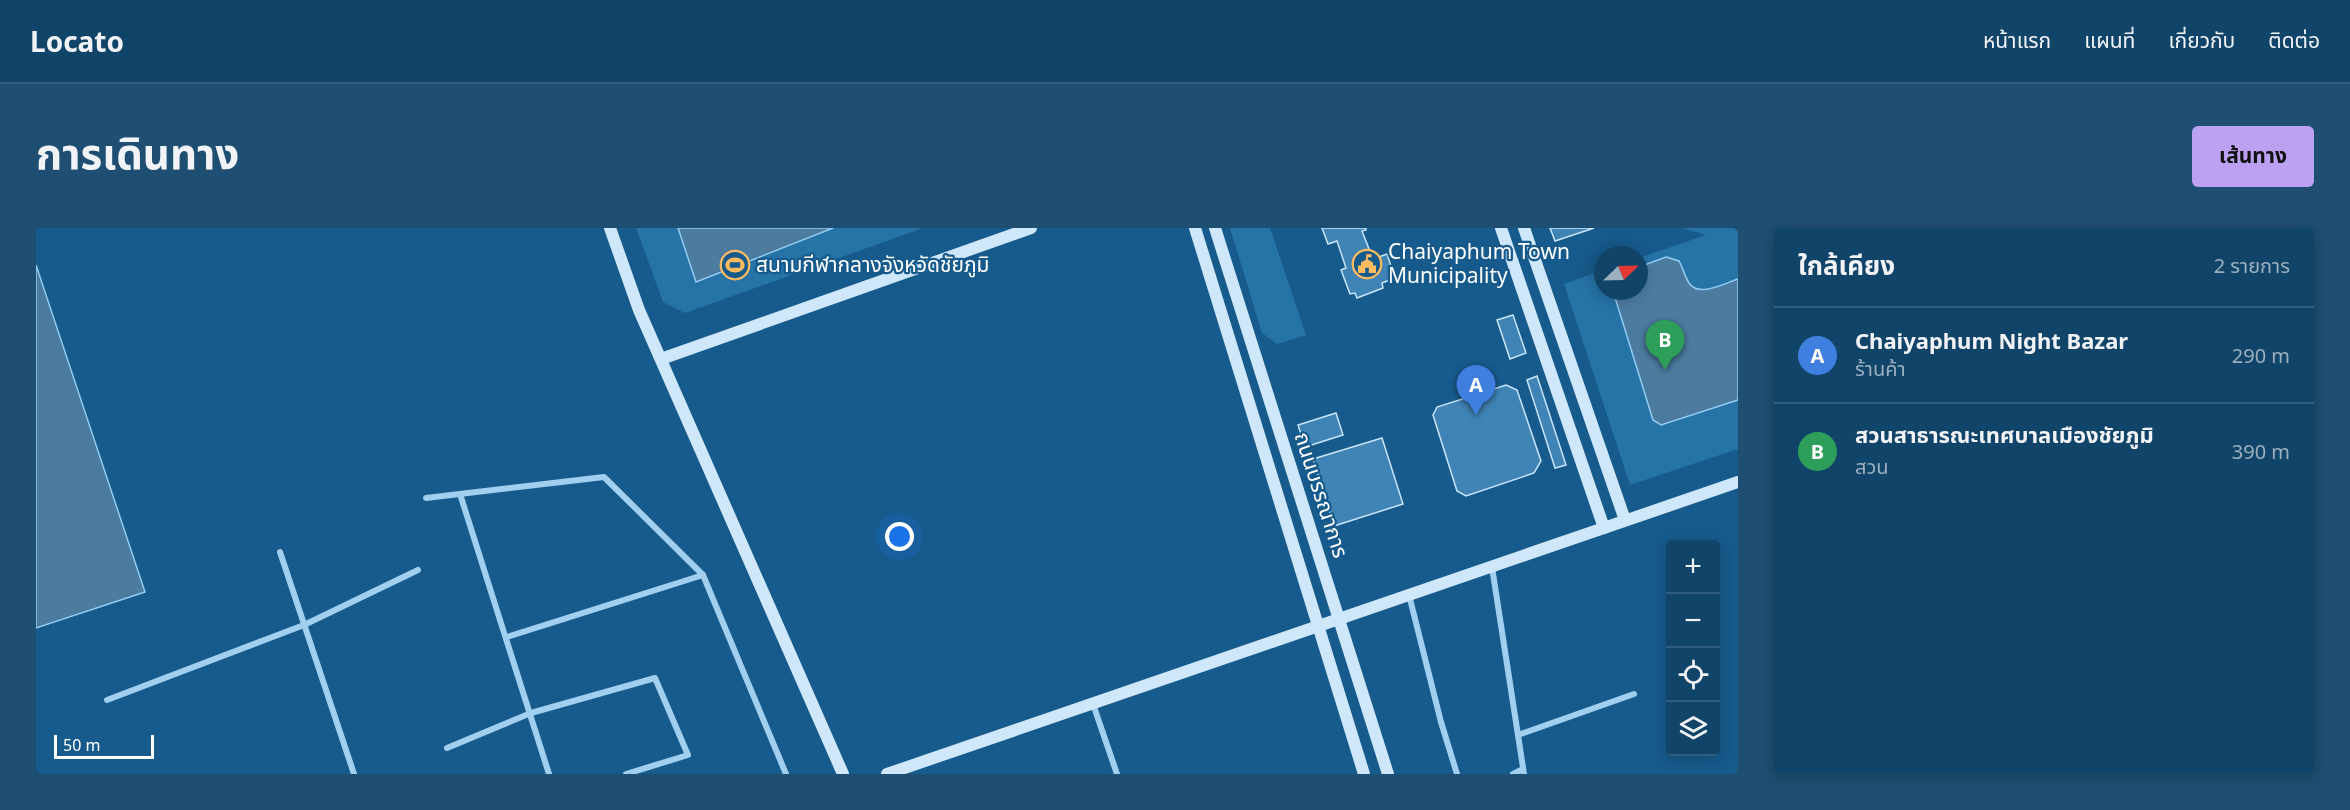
<!DOCTYPE html>
<html lang="th">
<meta charset="utf-8">
<style>
body{margin:0;font-family:"Noto Sans","Noto Sans Thai",sans-serif;background:#1e4e71;color:#f1f3f6}
.controls{position:absolute;right:18px;bottom:18px;display:grid;overflow:hidden;border-radius:6px;box-shadow:0 3px 15px #0003}
.controls button{width:54px;height:54px;display:grid;place-items:center;padding:0;border:0;border-bottom:2px solid #305c7d;background:#114469;color:#f1f3f6;font:30px sans-serif}
.compass{position:absolute;left:1558px;top:18px;width:54px;height:54px;border-radius:50%;background:#114469;box-shadow:0 3px 15px #0003;rotate:67deg}
.scale{position:absolute;left:18px;bottom:15px;width:100px;box-sizing:border-box;padding-left:6px;border:3px solid #fff;border-top:0;font-size:16px;line-height:21px;white-space:nowrap;color:#fff;-webkit-text-stroke:4px #175a8c;paint-order:stroke}
.you{position:absolute;left:864px;top:309px;width:21px;height:21px;margin:-15px;border:4px solid #fff;border-radius:50%;background:#1a73e8;box-shadow:0 0 0 9px #1a73e833}
.badge{display:grid;place-items:center;width:39px;height:39px;border-radius:50%;background:#bca0f2;color:#fff;font-size:20px;font-weight:700}
.pin{position:absolute;translate:-50% -50px;filter:drop-shadow(0 2px 3px #0008)}
.pin::after{content:'';position:absolute;top:32px;width:21px;height:18px;background:inherit;clip-path:polygon(0 0,100% 0,50% 100%)}
.list{margin:0;padding:0;list-style:none}
h2{display:flex;justify-content:space-between;align-items:center;height:78px;margin:0;padding:0 24px;font-size:26px}
h2 small{font-size:20px;font-weight:400;color:#9cb0c0}
.list li{display:grid;grid-template-columns:39px 1fr auto;gap:18px;align-items:center;box-sizing:border-box;height:96px;padding:0 24px;border-top:2px solid #305c7d}
.list b{display:block;font-size:22px;white-space:nowrap}
.list p{margin:0;font-size:20px;white-space:nowrap;color:#9cb0c0}
.list em{font-size:20px;font-style:normal;color:#9cb0c0}
.icon{flex:none;width:33px;height:33px;fill:none;stroke:currentColor;stroke-width:2;stroke-linecap:round;stroke-linejoin:round}
.map{position:relative;flex:none;width:1702px;height:546px;overflow:hidden;border-radius:6px}
header{display:flex;align-items:center;gap:36px;box-sizing:border-box;height:84px;padding:0 30px;background:#114469;border-bottom:2px solid #305c7d}
header strong{font-size:28px}
nav{display:flex;gap:33px;margin-inline-start:auto;font-size:21px}
.intro{display:flex;align-items:center;justify-content:space-between;box-sizing:border-box;height:144px;padding:0 36px}
h1{margin:0;font-size:42px}
.button{padding:15px 27px;border-radius:6px;background:#bca0f2;color:#111;font-size:21px;font-weight:700}
main{display:flex;gap:36px;padding:0 36px}
aside{flex:1;background:#114469;border-radius:6px;box-shadow:0 3px 15px #0003}
.map>svg:first-child{display:block}
</style>
<header>
<strong>Locato</strong>
<nav><a>หน้าแรก</a><a>แผนที่</a><a>เกี่ยวกับ</a><a>ติดต่อ</a></nav>
</header>
<div class="intro"><h1>การเดินทาง</h1><a class="button">เส้นทาง</a></div>
<main>
<div class="map">
<svg width="1702" height="546" viewBox="0 0 1702 546">
<rect width="100%" height="100%" fill="#175a8c"/>
<g fill="#2673a8">
<path d="M 600,0 L 887,0 L 649,85 L 627,74 Z"/>
<path d="M 1194,0 L 1234,0 L 1270,107 L 1241,116 L 1226,105 Z"/>
<path d="M 1646,0 L 1702,0 L 1702,221 L 1594,257 L 1528,56 L 1567,42 L 1567,63 L 1603,63 L 1603,30 L 1670,7 Z"/>
</g>
<g fill="#4b7b9f" stroke="#93ccf2" stroke-width="1.5">
<path d="M 642,0 L 797,0 L 660,54 Z"/>
<path d="M 1630,29 L 1643,33 C 1647,40 1649,49 1653,55 C 1663,70 1689,55 1702,51 L 1702,172 L 1625,197 L 1617,192 L 1577,63 L 1603,63 L 1603,39 Z"/>
<path d="M 0,37 L 109,364 L 0,400 Z"/>
</g>
<g fill="#3f84b5" stroke="#c7e6fb" stroke-width="1.5">
<path d="M 1286,0 L 1330,0 L 1330,2 L 1326,3 L 1337,31 L 1351,26 L 1359,50 L 1346,55 L 1347,60 L 1321,70 L 1319,65 L 1314,66 L 1305,42 L 1310,40 L 1301,13 L 1292,16 Z"/>
<path d="M 1514,0 L 1558,0 L 1519,13 Z"/>
<path d="M 1477,87 L 1490,125 L 1474,131 L 1461,92 Z"/>
<path d="M 1501,148 L 1530,237 L 1519,240 L 1491,152 Z"/>
<path d="M 1470,157 L 1481,162 L 1505,233 L 1498,245 L 1430,268 L 1421,263 L 1397,187 L 1401,179 Z"/>
<path d="M 1300,185 L 1307,207 L 1269,219 L 1262,197 Z"/>
<path d="M 1346,210 L 1367,276 L 1298,298 L 1277,231 Z"/>
</g>
<g fill="none" stroke-linecap="round" stroke-linejoin="round">
<g stroke="#a1cfef" stroke-width="6">
<path d="M 424,266 L 513,546"/>
<path d="M 390,270 L 568,249 L 667,347 L 750,546"/>
<path d="M 244,324 L 318,546"/>
<path d="M 1456,339 L 1488,546"/>
<path d="M 1373,367 L 1405,494 L 1421,546"/>
<path d="M 471,409 L 667,347"/>
<path d="M 71,472 L 268,397 L 382,342"/>
<path d="M 1057,476 L 1081,546"/>
<path d="M 1482,507 L 1598,466"/>
<path d="M 411,520 L 495,485 L 619,450 L 652,527 L 590,546"/>
<path d="M 1477,546 L 1487,541"/>
</g>
<g stroke="#cee7fa" stroke-width="12">
<path d="M 574,0 L 603,82 L 807,546"/>
<path d="M 1159,0 L 1328,546"/>
<path d="M 1179,0 L 1352,546"/>
<path d="M 1465,0 L 1568,300"/>
<path d="M 1488,0 L 1589,292"/>
<path d="M 625,131 L 995,0"/>
<path d="M 851,546 L 1702,254"/>
</g>
</g>
<defs>
<g id="civic-ring" transform="scale(1.5)"><circle r="9.5" fill="#175a8c" stroke="#ffbb5f" stroke-width="1.5"/><path d="M-.6-6.5H3V-4.5H.6V-3L4-1V1h2V6H-6V1h2V-1L-.6-3ZM-1.2 2.5V6h2.4V2.5Z" fill="#ffbb5f"/></g>
<g id="stadium-ring" transform="scale(1.5)"><circle r="9.5" fill="#175a8c" stroke="#ffbb5f" stroke-width="1.5"/><path d="M0-5a6.5 5 0 1 0 0 10a6.5 5 0 1 0 0-10ZM-3.5-1.8h7v3.6h-7Z" fill="#ffbb5f"/></g>
</defs>
<g fill-rule="evenodd">
<use href="#civic-ring" x="1331" y="36"/>
<use href="#stadium-ring" x="699" y="37"/>
</g>
<g text-anchor="middle" stroke-width="4.5" stroke-linejoin="round" paint-order="stroke">
<g font-size="21" fill="#fff" stroke="#175a8c" text-anchor="start">
<text x="1352" y="31">Chaiyaphum Town<tspan x="1352" dy="24">Municipality</tspan></text>
<text x="720" y="44">สนามกีฬากลางจังหวัดชัยภูมิ</text>
</g>
<g font-size="21" fill="#fff" stroke="#175a8c">
<text transform="translate(1285 267) rotate(72)" y="7">ถนนบรรณาการ</text>
</g>
</g>
</svg>
<div class="controls">
<button>+</button>
<button>−</button>
<button><svg class="icon" aria-label="locate" viewBox="0 0 24 24"><circle cx="12" cy="12" r="6"/><path d="M12 2v4M12 18v4M2 12h4M18 12h4"/></svg></button>
<button><svg class="icon" aria-label="layers" viewBox="0 0 24 24"><path d="M12 4l9 5-9 5-9-5zM3 14l9 5 9-5"/></svg></button>
</div>
<svg class="compass" viewBox="-18 -18 36 36"><path d="M0-13l5 13h-10z" fill="#e53935"/><path d="M0 13l5-13h-10z" fill="#9cb0c0"/></svg>
<div class="scale">50 m</div>
<div class="you"></div>
<div class="pin badge" style="left:1440px;top:187px;background:#3f7fe0">A</div>
<div class="pin badge" style="left:1629px;top:142px;background:#2e9e5b">B</div>
</div>
<aside>
<h2>ใกล้เคียง<small>2 รายการ</small></h2>
<ul class="list">
<li><span class="badge" style="background:#3f7fe0">A</span><div><b>Chaiyaphum Night Bazar</b><p>ร้านค้า</p></div><em>290 m</em></li>
<li><span class="badge" style="background:#2e9e5b">B</span><div><b>สวนสาธารณะเทศบาลเมืองชัยภูมิ</b><p>สวน</p></div><em>390 m</em></li>
</ul>
</aside>
</main>
